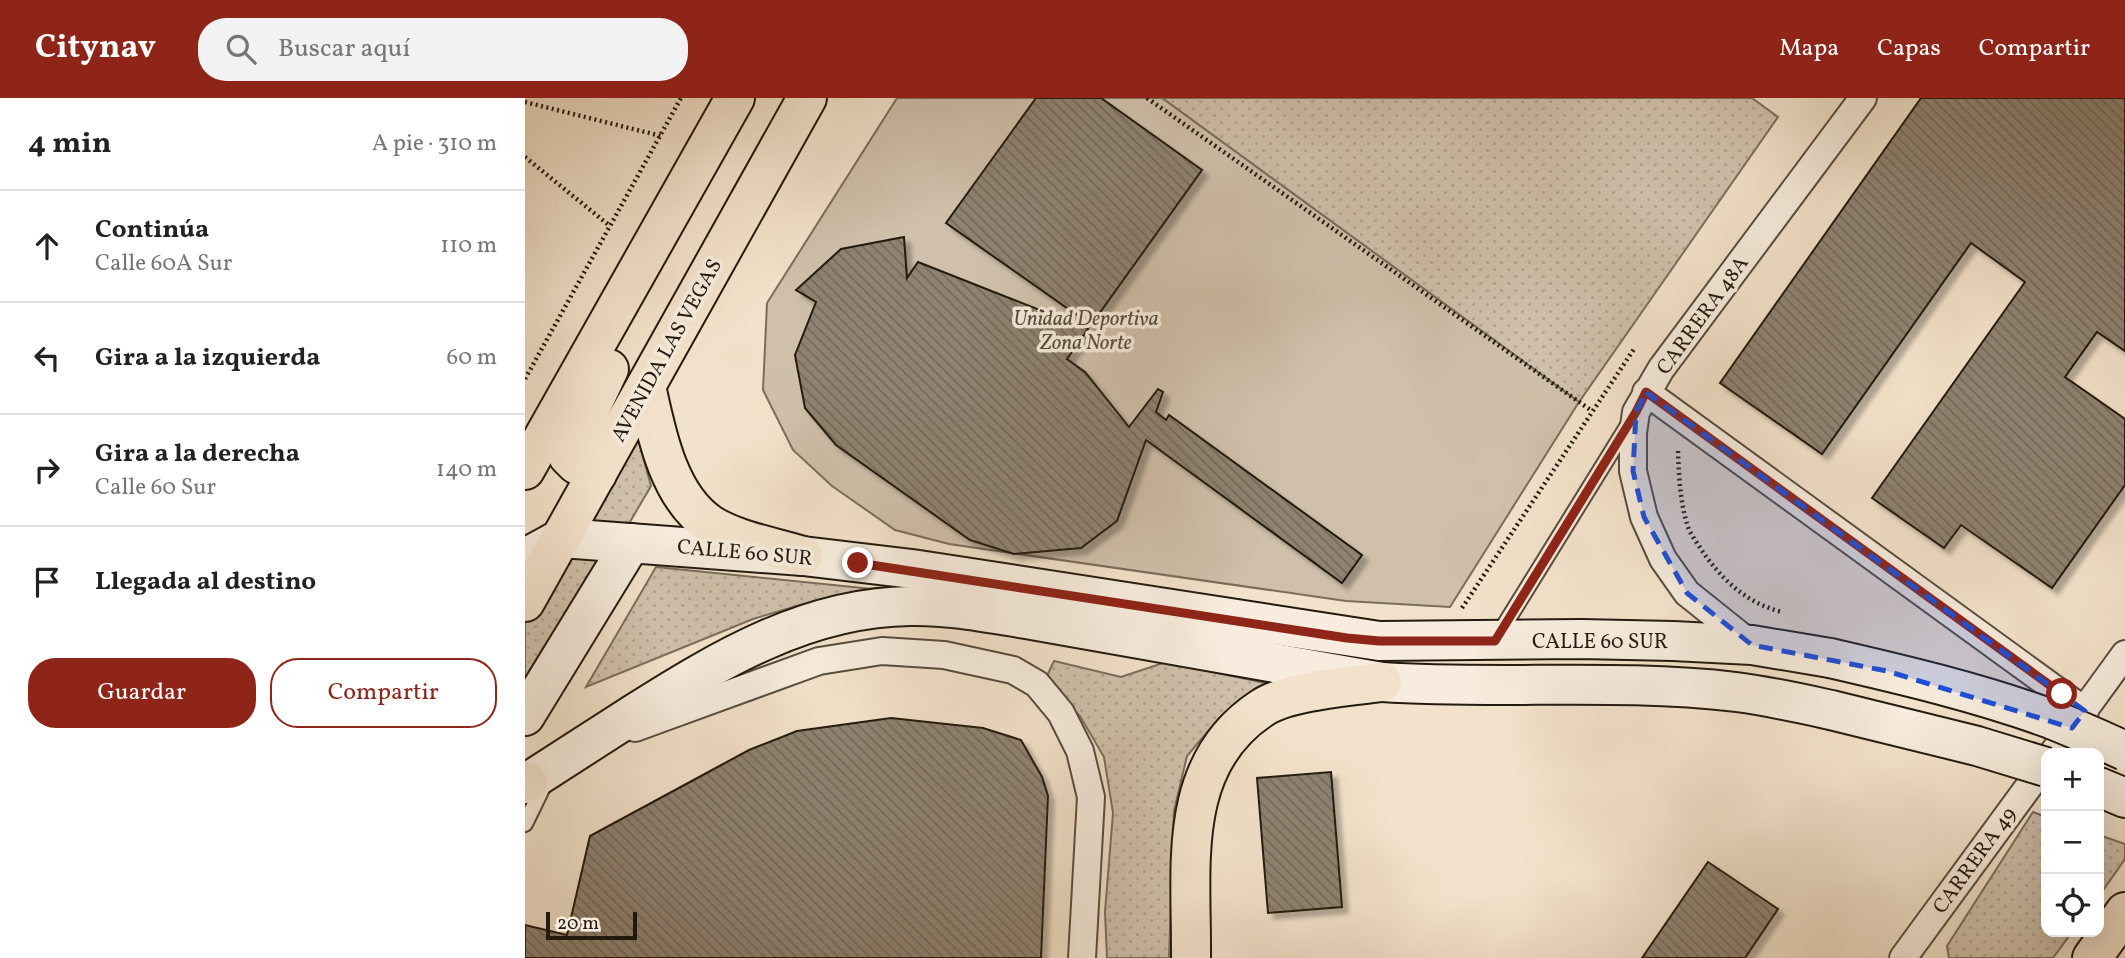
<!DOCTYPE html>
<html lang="es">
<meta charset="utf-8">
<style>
body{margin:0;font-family:Vollkorn,serif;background:#f2f2f2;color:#222}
.controls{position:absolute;right:21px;bottom:21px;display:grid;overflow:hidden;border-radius:14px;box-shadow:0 7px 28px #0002}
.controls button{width:63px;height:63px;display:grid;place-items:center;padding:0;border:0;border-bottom:2px solid #e0e0e0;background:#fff;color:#222;font:35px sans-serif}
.scale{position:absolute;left:21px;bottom:18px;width:91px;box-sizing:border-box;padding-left:7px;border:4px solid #231a0f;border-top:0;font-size:19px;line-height:24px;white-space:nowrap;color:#231a0f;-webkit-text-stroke:5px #f7ecdd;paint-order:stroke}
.stop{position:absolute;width:21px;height:21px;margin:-16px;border:5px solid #8f2418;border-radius:50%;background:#fff}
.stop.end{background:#8f2418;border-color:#fff;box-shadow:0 2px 7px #0008}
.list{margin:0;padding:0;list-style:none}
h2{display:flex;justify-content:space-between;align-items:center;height:91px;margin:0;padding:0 28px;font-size:30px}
h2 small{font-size:23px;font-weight:400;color:#767676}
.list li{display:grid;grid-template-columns:46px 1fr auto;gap:21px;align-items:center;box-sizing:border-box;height:112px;padding:0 28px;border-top:2px solid #e0e0e0}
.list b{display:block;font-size:26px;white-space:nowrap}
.list p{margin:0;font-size:23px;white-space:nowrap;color:#767676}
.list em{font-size:23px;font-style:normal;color:#767676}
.actions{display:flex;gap:14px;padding:21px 28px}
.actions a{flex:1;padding:16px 0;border:2px solid #8f2418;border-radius:28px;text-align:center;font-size:24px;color:#8f2418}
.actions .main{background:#8f2418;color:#fff}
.icon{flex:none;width:38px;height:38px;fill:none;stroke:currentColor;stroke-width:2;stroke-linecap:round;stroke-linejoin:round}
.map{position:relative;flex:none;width:1600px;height:860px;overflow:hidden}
header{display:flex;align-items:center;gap:42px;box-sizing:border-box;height:98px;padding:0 35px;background:#8f2418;color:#fff}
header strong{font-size:33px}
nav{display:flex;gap:38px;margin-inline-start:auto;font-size:24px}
.search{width:490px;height:63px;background:#f2f2f2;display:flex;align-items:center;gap:18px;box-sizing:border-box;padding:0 24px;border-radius:28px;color:#767676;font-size:26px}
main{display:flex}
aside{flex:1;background:#fff}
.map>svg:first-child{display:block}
</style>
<header>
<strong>Citynav</strong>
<div class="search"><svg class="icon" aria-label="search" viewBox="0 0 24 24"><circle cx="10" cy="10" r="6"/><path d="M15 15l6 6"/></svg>Buscar aquí</div>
<nav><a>Mapa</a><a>Capas</a><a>Compartir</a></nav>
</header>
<main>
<aside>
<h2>4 min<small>A pie · 310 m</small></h2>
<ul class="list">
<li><svg class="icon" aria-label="ahead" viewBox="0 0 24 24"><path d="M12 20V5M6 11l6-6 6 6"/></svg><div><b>Continúa</b><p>Calle 60A Sur</p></div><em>110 m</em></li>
<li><svg class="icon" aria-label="left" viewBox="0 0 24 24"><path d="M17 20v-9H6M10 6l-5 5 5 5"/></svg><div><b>Gira a la izquierda</b></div><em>60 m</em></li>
<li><svg class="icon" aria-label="right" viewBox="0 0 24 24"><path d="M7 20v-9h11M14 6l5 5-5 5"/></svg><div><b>Gira a la derecha</b><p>Calle 60 Sur</p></div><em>140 m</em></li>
<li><svg class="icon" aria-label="arrive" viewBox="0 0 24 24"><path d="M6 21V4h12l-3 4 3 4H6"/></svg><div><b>Llegada al destino</b></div></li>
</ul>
<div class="actions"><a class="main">Guardar</a><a>Compartir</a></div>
</aside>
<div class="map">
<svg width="1600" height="860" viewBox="0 0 1600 860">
<defs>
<pattern id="grass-dots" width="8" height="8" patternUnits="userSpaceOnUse" patternTransform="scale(1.75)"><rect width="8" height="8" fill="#d0c0ab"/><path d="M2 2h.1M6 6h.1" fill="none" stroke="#b2a492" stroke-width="1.8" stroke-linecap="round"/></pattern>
<pattern id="building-back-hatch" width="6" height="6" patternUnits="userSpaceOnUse" patternTransform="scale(1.75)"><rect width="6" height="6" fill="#8f8271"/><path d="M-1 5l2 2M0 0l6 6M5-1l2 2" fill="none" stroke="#746a5b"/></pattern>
<filter id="shadow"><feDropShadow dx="6" dy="6" stdDeviation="2" flood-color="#0004"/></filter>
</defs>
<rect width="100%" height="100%" fill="#f3e2cb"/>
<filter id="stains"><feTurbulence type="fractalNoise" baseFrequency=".00286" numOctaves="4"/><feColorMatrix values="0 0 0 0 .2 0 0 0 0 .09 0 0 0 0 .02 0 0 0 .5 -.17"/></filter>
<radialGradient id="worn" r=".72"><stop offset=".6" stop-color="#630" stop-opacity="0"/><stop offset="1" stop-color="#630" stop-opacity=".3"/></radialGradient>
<g fill="url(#grass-dots)" stroke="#7a6d5d" stroke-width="2">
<path d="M 637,0 L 1227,0 L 1253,19 L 1054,304 Z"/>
<path d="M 111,334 L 126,388 L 0,603 L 0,524 Z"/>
<path d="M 131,469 L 377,494 L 292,502 L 228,521 L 61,589 Z"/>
<path d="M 529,563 L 596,579 L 641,564 L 750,587 L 718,603 L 694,620 L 662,658 L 649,713 L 644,860 L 582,860 L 580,814 L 588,715 L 579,659 L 555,618 L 520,582 Z"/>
<path d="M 1508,714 L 1521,719 L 1521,834 L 1547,834 L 1528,860 L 1424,860 L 1422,848 Z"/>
<path d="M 1574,737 L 1600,746 L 1600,761 L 1574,798 Z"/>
</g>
<path fill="#d0c0ab" stroke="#7a6d5d" stroke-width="2" d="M 372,0 L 637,0 L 1054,304 L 925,509 L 821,503 L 424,446 L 370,432 L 307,388 L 268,352 L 238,292 L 242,205 Z"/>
<g fill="url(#building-back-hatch)" stroke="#231a0f" stroke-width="2" filter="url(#shadow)">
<path d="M 511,0 L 576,0 L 677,72 L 566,227 L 421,125 Z"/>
<path d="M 1396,0 L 1600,0 L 1600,253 L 1572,234 L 1540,279 L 1600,321 L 1600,387 L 1527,490 L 1436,427 L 1419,450 L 1347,400 L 1500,184 L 1446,145 L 1297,356 L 1195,285 Z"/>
<path d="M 379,139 L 382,180 L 393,164 L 563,231 L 542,261 L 560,274 L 604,329 L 633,291 L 638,294 L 631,314 L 641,322 L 644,317 L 837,457 L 817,485 L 621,342 L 592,423 L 556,450 L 489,456 L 445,442 L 311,347 L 280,310 L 270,257 L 291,204 L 271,192 L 316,151 Z"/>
<path d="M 366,620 L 458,630 L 496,642 L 517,679 L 523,698 L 516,860 L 0,860 L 0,827 L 42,837 L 65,738 L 224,652 L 272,633 Z"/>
<path d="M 806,674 L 817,809 L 743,815 L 732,680 Z"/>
<path d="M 1183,764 L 1253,811 L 1220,860 L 1117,860 Z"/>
</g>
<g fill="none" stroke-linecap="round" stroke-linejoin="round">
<g stroke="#574c3e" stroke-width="18">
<g id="lane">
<path d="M 972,539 L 1105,324"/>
<path d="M 0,726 L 19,687"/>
</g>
</g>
<g stroke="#574c3e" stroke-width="30">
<g id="street">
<path d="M 1121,294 L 1560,613"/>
<path d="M 1227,547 L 1162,495 L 1138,461 L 1119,419 L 1108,373 L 1108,335 L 1111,314 L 1136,271 L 1338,0"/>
<path d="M 110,630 L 294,563 L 357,553 L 419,557 L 488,572 L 512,586 L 536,615 L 555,653 L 566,699 L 557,860"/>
<path d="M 1528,655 L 1600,556"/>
<path d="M 1378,860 L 1521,665"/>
</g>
</g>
<g stroke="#231a0f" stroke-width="42">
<g id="secondary">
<path d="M 0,460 L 37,440 L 278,458 L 387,471 L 854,543 L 1056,541 L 1148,543 L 1227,547 L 1305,560"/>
<path d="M 0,618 L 106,445"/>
<path d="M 0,686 C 37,662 75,638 112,614 C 196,561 283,509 385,508 C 424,507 463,515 501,521 L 857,584 C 974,592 1093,580 1211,594 C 1243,598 1274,605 1306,612"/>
<path d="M 1574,689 L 1600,700"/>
</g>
</g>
<g stroke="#231a0f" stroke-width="42">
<g id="primary">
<path d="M 121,288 C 131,334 143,399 186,427 C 212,443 249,449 278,458"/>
<path d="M 0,372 L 210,0"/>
<path d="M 72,376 L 51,366 L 43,358 L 84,271"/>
<path d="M 0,504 L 282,0"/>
<path d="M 0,683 L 3,684"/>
</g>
</g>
<g stroke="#231a0f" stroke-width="42">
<g id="highway">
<path d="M 666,860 C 667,770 650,667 737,610 C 762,593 826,588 857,584"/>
<path d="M 1567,860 L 1600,814"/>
</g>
</g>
<g stroke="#231a0f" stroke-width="4.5" stroke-dasharray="2 3.5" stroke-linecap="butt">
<path d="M 622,0 L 1067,313"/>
<path d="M 0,4 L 136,38"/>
<path d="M 0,59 L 85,128"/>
<path d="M 0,281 L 156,0"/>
<path d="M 1153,353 C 1154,379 1155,404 1163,429 C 1165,435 1170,442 1174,448 C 1194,479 1220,505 1257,514"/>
<path d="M 937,510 L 1109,251"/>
</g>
<use href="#lane" stroke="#f7ecdd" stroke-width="14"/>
<use href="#street" stroke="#f7ecdd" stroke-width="26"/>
<use href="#secondary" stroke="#f7ecdd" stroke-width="38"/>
<use href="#primary" stroke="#f3e2cb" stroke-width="38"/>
<use href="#highway" stroke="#f3e2cb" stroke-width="38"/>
<g stroke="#231a0f" stroke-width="42" stroke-linecap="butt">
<g id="secondary-bridge">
<path d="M 1305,560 C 1379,577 1455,595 1526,621 C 1551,631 1576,642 1600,653"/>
<path d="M 1306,612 L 1452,648 L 1521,669"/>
</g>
</g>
<use href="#secondary-bridge" stroke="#f7ecdd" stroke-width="38"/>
</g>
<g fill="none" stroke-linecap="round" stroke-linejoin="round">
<path stroke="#8f2418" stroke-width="9" d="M 333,465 L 822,540 L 854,543 L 970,543 L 1111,314 L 1121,294 L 1537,596"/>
</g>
<path fill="#1d4ed8" fill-opacity="0.2" stroke="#1d4ed8" stroke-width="5" stroke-dasharray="14 9" stroke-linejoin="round" d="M 1121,294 L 1560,613 L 1547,630 L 1362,573 L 1227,547 L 1162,495 L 1119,419 L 1108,373 L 1111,314 Z"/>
<g text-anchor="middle" stroke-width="7" stroke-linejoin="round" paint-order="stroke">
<g font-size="21" fill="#231a0f" stroke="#f7ecdd">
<text transform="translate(1177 217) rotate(-54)" y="7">CARRERA 48A</text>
<text transform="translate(141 252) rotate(-61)" y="7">AVENIDA LAS VEGAS</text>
<text transform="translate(220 454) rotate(5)" y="7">CALLE 60 SUR</text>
<text x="1075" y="550">CALLE 60 SUR</text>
<text transform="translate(1449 762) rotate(-54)" y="7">CARRERA 49</text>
</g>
<g font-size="21" font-style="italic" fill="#574c3e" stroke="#f7ecdd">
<text x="561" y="227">Unidad Deportiva<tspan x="561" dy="24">Zona Norte</tspan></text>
</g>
</g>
<rect width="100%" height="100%" filter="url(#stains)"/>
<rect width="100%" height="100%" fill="url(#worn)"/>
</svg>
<div class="controls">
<button>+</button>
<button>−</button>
<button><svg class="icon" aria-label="locate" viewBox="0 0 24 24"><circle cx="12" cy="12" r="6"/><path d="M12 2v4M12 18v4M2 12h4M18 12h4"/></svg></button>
</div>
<div class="scale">20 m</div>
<div class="stop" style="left:1537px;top:596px"></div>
<div class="stop end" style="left:333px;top:465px"></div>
</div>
</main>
